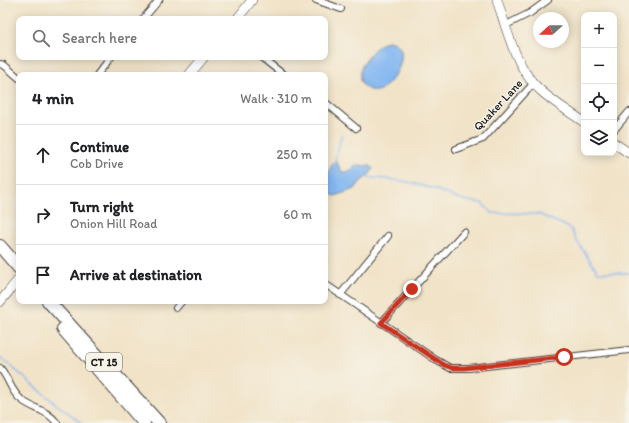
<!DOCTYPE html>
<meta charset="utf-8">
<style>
body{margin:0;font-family:Itim,sans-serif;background:#f6f6f6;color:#202124}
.controls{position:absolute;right:12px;top:12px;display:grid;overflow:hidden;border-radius:8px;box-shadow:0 2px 10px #0003}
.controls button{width:36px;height:36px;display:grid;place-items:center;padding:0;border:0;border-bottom:1px solid #e0e0e0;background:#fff;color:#202124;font:20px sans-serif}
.compass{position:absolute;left:533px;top:12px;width:36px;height:36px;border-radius:50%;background:#fff;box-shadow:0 2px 10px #0003;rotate:249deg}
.stop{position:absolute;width:12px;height:12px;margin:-9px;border:3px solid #c8321e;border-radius:50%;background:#fff}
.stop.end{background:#c8321e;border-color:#fff;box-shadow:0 1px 4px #0008}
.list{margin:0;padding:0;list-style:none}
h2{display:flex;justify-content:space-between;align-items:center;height:52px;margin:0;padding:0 16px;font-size:17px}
h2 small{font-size:13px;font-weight:400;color:#757577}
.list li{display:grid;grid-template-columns:26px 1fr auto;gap:12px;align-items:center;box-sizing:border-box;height:60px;padding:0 16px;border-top:1px solid #e0e0e0}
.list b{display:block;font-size:15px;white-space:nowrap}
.list p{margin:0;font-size:13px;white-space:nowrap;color:#757577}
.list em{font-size:13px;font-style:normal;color:#757577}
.icon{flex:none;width:22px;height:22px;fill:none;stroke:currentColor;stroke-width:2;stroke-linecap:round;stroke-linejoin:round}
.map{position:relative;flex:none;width:629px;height:423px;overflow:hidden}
.search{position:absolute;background:#fff;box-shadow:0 2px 10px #0003;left:16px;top:16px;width:312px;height:44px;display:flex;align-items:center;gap:10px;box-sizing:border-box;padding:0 14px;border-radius:8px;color:#757577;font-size:15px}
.panel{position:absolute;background:#fff;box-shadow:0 2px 10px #0003;left:16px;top:72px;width:312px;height:232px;border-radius:8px}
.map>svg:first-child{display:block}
</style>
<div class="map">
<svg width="629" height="423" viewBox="0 0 629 423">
<rect width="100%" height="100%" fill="#f7f3e8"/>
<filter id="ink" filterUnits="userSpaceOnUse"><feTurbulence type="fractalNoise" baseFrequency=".025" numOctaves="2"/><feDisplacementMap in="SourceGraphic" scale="8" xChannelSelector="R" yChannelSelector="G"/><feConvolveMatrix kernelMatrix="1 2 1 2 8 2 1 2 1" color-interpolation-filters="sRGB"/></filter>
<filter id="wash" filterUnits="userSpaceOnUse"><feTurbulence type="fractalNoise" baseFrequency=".012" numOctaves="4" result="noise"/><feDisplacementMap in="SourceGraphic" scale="16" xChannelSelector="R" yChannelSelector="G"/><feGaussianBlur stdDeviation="0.9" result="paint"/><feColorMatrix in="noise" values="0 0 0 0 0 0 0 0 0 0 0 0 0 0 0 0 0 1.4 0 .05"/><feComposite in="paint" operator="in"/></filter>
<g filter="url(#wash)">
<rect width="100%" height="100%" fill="#f1e3c8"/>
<g fill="#84b7f1" stroke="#506a86">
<path d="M 388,41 C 419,45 389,95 373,91 C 343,82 371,46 388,41 Z"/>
<path d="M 336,161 L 342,172 C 348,173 352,169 357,165 L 371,166 L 373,169 L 369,175 L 360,182 L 355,189 L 335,196 L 325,191 C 325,180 328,171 334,162 Z"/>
</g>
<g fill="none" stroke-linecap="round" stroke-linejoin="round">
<g stroke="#84b7f1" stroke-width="1.5">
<path d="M 334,163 L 342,134"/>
<path d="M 366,177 L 404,181 L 434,189 L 454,197 L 468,201 L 482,203 L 492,213 L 538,214 L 566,226 L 571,229 L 576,240 L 598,272 L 629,273"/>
<path d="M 0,357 L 56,404 L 82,423"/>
</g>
</g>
</g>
<g filter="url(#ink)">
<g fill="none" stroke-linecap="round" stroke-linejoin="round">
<g stroke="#3c3a36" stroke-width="8">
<g id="street">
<path d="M 316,0 L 341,9"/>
<path d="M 143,19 L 159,0"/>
<path d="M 506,25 L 530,13 L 548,0"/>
<path d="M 261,57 L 284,75"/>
<path d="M 0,64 L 4,65 L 19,78"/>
<path d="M 97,75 L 111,57"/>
<path d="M 325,102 L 356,128"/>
<path d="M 614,130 L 629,112"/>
<path d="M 456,149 L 483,139 L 533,84"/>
<path d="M 325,284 L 436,360 L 450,368 L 469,368 L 629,350"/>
<path d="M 340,295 L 388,236"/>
<path d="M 176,308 L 182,301"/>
<path d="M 381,323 L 464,232"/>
<path d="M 0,368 C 9,378 11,393 23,401 C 36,410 47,410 57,423"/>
</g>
</g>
<g stroke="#3c3a36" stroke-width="10">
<g id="secondary">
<path d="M 497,0 C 506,27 515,64 535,85 C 549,100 567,110 584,122"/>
<path d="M 237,19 L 252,0"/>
<path d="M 189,75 L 204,57"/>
<path d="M 614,143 L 629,153"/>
<path d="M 0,302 L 9,291"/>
</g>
</g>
<g stroke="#3c3a36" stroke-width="14">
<g id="highway">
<path d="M 0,246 L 19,268"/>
<path d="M 48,301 L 159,423"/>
<path d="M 63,329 L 144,423"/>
</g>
</g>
<use href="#street" stroke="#fff" stroke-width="6"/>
<use href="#secondary" stroke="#fff" stroke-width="9"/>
<use href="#highway" stroke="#fff" stroke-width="12"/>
<g stroke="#3c3a36" stroke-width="10" stroke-linecap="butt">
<path id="secondary-bridge" d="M 9,291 L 19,279"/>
</g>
<use href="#secondary-bridge" stroke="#fff" stroke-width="9"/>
</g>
</g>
<g fill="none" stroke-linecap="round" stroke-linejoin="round" filter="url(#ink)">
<path stroke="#c8321e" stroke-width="5" d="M 412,289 L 381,323 L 444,365 L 452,368 L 464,368 L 564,357"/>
</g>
<g text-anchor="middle" stroke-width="3" stroke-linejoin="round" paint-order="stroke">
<rect fill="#f7f3e8" stroke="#5e5c59" stroke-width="1" x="86" y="353" width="36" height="18" rx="3"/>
<g font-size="11" font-weight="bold" fill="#1c1c1c">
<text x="104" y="366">CT 15</text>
</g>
<g font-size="12" fill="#1c1c1c" stroke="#f7f3e8">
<text transform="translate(498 105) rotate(-47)" y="4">Quaker Lane</text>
</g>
</g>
</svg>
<div class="controls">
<button>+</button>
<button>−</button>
<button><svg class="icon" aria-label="locate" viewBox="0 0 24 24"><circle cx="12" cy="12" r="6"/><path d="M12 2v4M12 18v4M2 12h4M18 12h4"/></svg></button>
<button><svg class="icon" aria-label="layers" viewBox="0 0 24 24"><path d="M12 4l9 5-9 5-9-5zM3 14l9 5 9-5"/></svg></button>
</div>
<svg class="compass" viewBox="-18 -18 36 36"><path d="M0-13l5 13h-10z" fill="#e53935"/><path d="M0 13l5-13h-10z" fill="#757577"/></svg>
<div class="stop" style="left:564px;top:357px"></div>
<div class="stop end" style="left:412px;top:289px"></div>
<div class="search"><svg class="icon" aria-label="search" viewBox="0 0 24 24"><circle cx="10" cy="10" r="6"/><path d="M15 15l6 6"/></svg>Search here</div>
<section class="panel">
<h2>4 min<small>Walk · 310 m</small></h2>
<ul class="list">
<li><svg class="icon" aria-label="ahead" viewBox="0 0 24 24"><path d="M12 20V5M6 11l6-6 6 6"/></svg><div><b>Continue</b><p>Cob Drive</p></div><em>250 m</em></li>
<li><svg class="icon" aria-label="right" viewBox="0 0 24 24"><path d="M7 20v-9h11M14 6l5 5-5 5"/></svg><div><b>Turn right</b><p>Onion Hill Road</p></div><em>60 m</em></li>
<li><svg class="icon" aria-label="arrive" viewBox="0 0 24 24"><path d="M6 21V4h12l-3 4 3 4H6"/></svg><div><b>Arrive at destination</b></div></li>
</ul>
</section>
</div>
